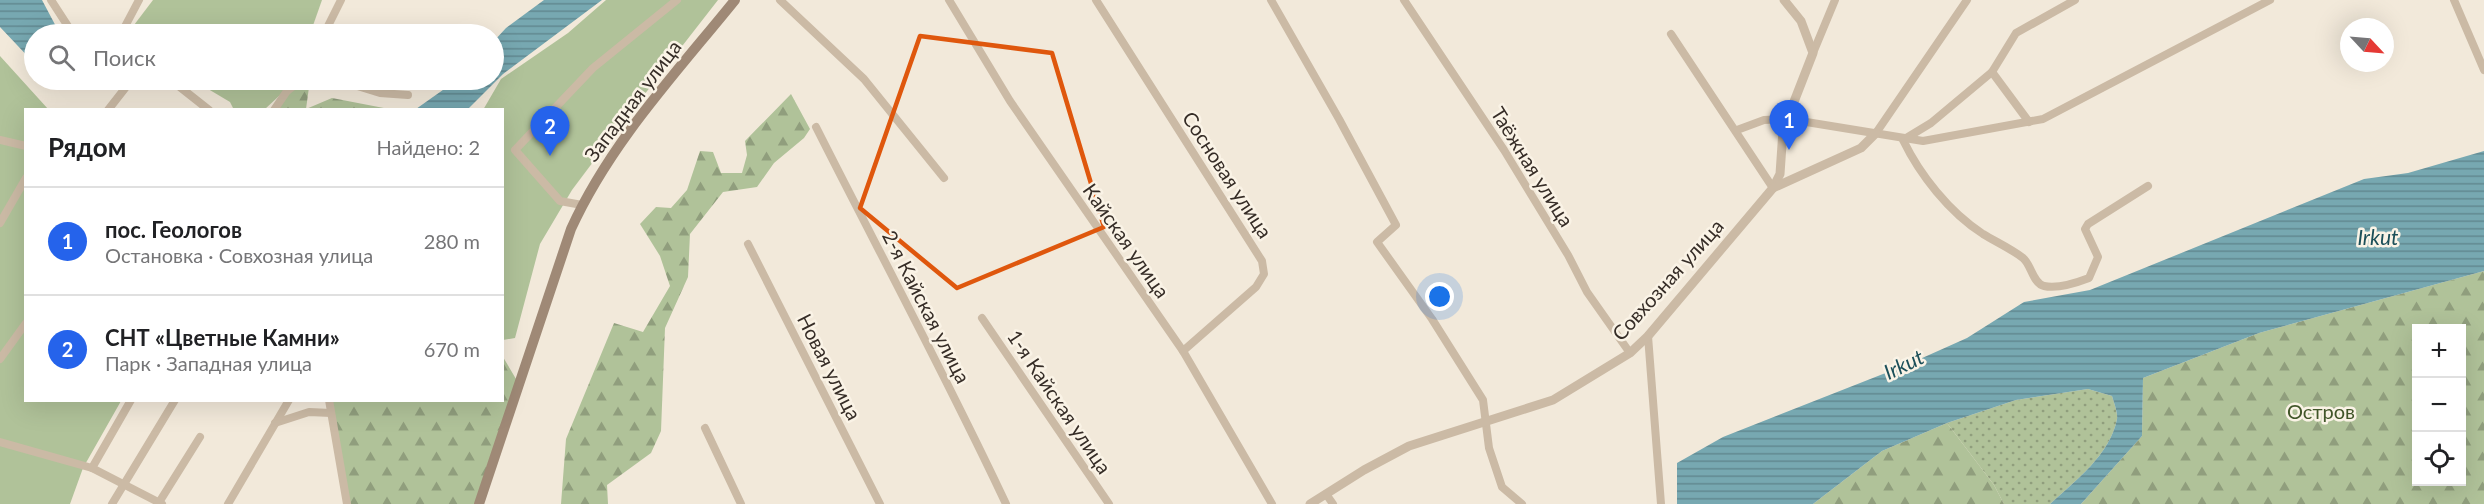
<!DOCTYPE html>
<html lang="ru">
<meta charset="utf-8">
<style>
body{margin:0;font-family:Lato,sans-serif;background:#f2f2f2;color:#202124}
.controls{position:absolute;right:18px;bottom:18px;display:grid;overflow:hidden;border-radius:0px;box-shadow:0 6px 24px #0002}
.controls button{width:54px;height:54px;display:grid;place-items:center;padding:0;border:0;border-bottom:2px solid #e0e0e0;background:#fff;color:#202124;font:30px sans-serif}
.compass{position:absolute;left:2340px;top:18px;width:54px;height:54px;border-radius:50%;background:#fff;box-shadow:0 6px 24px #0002;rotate:116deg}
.you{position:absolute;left:1440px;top:297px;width:21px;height:21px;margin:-15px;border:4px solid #fff;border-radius:50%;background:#1a73e8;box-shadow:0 0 0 9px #1a73e833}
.badge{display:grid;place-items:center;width:39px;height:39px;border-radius:50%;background:#2563eb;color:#fff;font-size:20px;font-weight:700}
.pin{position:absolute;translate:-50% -50px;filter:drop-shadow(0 2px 3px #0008)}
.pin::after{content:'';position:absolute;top:32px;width:21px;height:18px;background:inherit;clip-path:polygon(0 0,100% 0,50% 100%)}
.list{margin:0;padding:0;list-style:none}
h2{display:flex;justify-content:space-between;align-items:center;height:78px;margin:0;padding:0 24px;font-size:26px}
h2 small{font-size:20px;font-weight:400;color:#757577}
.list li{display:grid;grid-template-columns:39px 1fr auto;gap:18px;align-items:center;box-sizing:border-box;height:108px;padding:0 24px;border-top:2px solid #e0e0e0}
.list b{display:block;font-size:22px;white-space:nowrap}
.list p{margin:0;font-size:20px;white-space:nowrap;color:#757577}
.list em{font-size:20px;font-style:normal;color:#757577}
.icon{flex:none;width:33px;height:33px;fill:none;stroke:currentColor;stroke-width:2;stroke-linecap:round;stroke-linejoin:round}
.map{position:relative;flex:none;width:2484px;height:504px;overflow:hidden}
.search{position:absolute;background:#fff;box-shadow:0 6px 24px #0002;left:24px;top:24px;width:480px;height:66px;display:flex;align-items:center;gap:15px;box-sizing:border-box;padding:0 21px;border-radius:33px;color:#757577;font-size:22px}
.panel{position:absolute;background:#fff;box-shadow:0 6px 24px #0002;left:24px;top:108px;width:480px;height:294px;border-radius:0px}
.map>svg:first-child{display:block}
</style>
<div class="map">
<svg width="2484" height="504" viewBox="0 0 2484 504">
<defs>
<pattern id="grass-dots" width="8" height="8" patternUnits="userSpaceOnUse" patternTransform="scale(1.5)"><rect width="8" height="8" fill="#b0c299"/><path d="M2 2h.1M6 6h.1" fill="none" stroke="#909e7d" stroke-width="1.8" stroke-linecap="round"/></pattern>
<pattern id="forest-firs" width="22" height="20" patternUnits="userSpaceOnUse" patternTransform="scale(1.5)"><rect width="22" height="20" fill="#b0c299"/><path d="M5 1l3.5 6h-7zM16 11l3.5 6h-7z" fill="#909e7d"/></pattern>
<pattern id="water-rules" width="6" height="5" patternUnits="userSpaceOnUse" patternTransform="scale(1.5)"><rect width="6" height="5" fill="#77a8b1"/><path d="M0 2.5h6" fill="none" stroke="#628990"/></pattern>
</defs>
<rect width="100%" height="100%" fill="#f2e9da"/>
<path fill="url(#grass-dots)" d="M 2088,389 L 2112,396 C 2114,403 2118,413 2117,419 C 2110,455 2075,481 2050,504 L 2004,504 L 1994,485 L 1947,423 L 2016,400 Z"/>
<g fill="url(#forest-firs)" fill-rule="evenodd">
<path d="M 301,80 L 310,80 L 306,109 L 332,98 L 389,109 L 274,110 Z"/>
<path d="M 791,94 L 810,129 L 804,138 L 774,163 L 757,187 L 723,192 L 690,234 L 688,277 L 665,328 L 661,431 L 651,453 L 607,485 L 608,504 L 561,504 L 566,439 L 614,323 L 643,332 L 670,286 L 660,256 L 640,224 L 656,207 L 671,208 L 687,190 L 700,151 L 713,152 L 721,173 L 742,173 L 747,155 L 745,141 Z"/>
<path d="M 2484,271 L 2484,504 L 2081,504 L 2142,436 L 2143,378 L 2259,333 ZM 2416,328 L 2462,328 L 2462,482 L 2416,482 Z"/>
<path d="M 503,357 L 519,384 L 479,504 L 347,504 L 329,401 L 502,400 Z"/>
<path d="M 1947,423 L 1994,485 L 2004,504 L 1813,504 L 1882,451 Z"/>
</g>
<g fill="#b0c299">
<path d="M 153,0 L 322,0 L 310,34 L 137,34 L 131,29 Z"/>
<path d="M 606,0 L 718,0 L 623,122 L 572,190 L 540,244 L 515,338 L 503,340 L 502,110 L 483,110 L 501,79 L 568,33 Z"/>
<path d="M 0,56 L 48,109 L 26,110 L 26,400 L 121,401 L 83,468 L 70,504 L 0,504 Z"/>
<path d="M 193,80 L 291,80 L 292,84 L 265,109 L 234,110 L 230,102 Z"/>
</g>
<g fill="url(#water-rules)">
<path d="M 0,0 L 42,0 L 60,34 L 34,34 L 34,63 L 0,27 Z"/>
<path d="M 544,0 L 602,0 L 503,74 L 468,109 L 416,109 L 457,80 L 494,80 L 494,41 L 506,28 Z"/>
<path d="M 2484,151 L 2484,271 L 2259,333 L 2143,378 L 2142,436 L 2081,504 L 2050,504 C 2075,481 2110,455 2117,419 C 2118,413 2114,403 2112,396 L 2088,389 L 2016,400 L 1947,423 L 1882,451 L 1813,504 L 1677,504 L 1677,463 L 1723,437 L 1911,363 L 1967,338 L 2024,302 L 2090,290 L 2364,179 L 2408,173 Z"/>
</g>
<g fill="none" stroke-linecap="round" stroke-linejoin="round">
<g stroke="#cbbaa5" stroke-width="8">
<path d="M 51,0 L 73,34"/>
<path d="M 780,0 L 864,79 L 944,178"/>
<path d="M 949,0 L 1010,101 L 1183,351 L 1272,504"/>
<path d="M 1096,0 L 1262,261 L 1264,274 L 1256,287 L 1183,351"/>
<path d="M 1271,0 L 1339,119 L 1396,225 L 1377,242 L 1432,319 L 1483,400 L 1489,448 L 1502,487 L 1522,504"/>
<path d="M 1404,0 L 1504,150 L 1568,255 L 1587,292 L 1630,353"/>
<path d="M 2075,0 L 2016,33 L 1992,72 L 1931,123 L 1903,140 C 1920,175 1949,212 1983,234 C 1996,242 2010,248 2023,258 C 2031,264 2033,284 2044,286 C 2058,289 2076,283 2089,278 L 2098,257 L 2085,229 L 2088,224 L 2148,186"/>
<path d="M 2454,0 L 2484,70"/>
<path d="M 121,34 L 139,0"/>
<path d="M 324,34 L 341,0"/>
<path d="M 1671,34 L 1773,188"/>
<path d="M 1813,53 L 1835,0"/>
<path d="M 1992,72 L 2029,122"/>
<path d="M 171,80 L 209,110"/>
<path d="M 338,80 L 380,93 L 408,95"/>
<path d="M 108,110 L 126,87 L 138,80"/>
<path d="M 274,110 L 287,91 L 301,80"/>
<path d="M 816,127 C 879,252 946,376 1006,504"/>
<path d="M 1737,130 L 1764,120 L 1788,119 L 1923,141 L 2043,119 L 2270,0"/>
<path d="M 1876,133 L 1967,0"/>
<path d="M 0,140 L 26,146"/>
<path d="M 582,205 L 560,201 L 515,150 L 593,68 L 677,0"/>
<path d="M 0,223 L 26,178"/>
<path d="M 748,244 L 880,504"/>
<path d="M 982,318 L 1109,504"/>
<path d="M 1648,336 L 1661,504"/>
<path d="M 0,359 L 26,323"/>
<path d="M 329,400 L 347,504"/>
<path d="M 275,423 L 309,412 L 331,413"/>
<path d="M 705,428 L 741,504"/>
<path d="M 0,442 L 92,468 L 162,504"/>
<path d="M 92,468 L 131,400"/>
<path d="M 1326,494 L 1333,504"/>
<path d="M 112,504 L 175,400"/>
<path d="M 158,504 L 200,437"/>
<path d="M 228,504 L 289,400"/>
</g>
<g stroke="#cbbaa5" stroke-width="9">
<path d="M 1773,188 L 1780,174 L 1783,130 L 1813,53 L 1801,21 L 1784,0"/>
<path d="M 1310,504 L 1364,470 L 1409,446 L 1553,400 L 1630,353 L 1648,336 L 1773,188 L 1861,148 L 1876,133"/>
</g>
<path stroke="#9f8976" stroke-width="10" d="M 479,504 L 571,229 C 610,143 676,73 735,0"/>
</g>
<path fill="none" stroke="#df570d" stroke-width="4.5" stroke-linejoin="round" d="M 920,36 L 1052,53 L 1104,227 L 957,288 L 860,208 Z"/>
<g text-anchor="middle" stroke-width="5" stroke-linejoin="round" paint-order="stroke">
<g font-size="20" fill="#362d27" stroke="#faf3e6">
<text transform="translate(633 101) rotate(-53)" y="7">Западная улица</text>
<text transform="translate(1532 167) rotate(58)" y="7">Таёжная улица</text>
<text transform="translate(1227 175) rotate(57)" y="7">Сосновая улица</text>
<text transform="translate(1126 241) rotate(55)" y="7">Кайская улица</text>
<text transform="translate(1668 280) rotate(-48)" y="7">Совхозная улица</text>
<text transform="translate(926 307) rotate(63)" y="7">2-я Кайская улица</text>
<text transform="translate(829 367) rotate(63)" y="7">Новая улица</text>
<text transform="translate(1059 402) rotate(56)" y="7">1-я Кайская улица</text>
</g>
<g font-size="20" fill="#415629" stroke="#faf3e6">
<text x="2321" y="419">Остров</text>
</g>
<g font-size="21" font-style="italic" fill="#1b4f59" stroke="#faf3e6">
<text x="2378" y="245">Irkut</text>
<text transform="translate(1904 365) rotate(-26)" y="7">Irkut</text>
</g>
</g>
</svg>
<div class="controls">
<button>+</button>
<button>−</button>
<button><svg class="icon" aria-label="locate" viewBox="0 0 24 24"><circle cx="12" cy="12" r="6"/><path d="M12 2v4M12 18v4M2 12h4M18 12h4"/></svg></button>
</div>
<svg class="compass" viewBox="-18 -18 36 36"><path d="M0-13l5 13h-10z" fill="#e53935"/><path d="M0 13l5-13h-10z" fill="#757577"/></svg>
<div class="you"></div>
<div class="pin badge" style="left:1789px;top:150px">1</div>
<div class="pin badge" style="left:550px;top:156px">2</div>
<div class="search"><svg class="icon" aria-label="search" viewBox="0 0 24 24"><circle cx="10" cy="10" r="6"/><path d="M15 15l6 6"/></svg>Поиск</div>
<section class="panel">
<h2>Рядом<small>Найдено: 2</small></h2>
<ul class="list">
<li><span class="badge">1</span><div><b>пос. Геологов</b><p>Остановка · Совхозная улица</p></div><em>280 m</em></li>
<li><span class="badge">2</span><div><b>СНТ «Цветные Камни»</b><p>Парк · Западная улица</p></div><em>670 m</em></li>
</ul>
</section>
</div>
